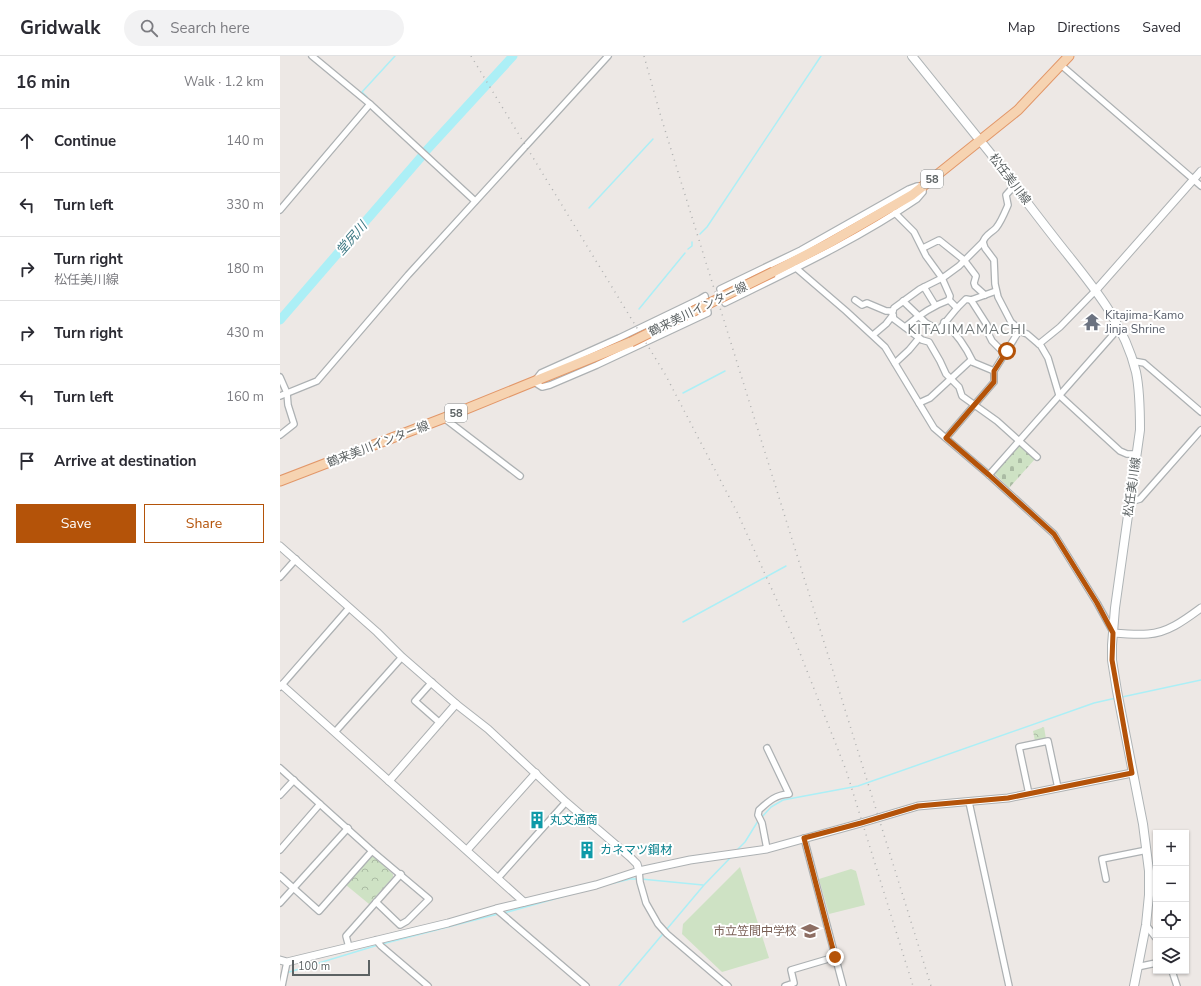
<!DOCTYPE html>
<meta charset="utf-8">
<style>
body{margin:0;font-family:"Nunito Sans","Noto Sans JP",sans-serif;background:#f2f2f3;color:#2b2b33}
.controls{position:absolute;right:12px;bottom:12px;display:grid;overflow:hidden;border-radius:0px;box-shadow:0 1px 3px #0004}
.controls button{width:36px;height:36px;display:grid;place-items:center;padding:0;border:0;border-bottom:1px solid #e1e1e2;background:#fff;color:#2b2b33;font:20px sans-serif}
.scale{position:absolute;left:12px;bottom:10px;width:78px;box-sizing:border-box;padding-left:4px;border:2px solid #5c6263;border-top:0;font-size:11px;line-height:14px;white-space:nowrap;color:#5c6263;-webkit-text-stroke:3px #fff;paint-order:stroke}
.stop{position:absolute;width:12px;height:12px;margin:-9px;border:3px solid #b45309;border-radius:50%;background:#fff}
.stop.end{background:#b45309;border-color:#fff;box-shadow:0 1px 4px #0008}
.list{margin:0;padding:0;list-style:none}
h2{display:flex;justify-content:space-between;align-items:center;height:52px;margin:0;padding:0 16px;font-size:17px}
h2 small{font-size:13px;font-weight:400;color:#7c7c81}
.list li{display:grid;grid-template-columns:26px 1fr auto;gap:12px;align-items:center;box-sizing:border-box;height:64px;padding:0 16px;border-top:1px solid #e1e1e2}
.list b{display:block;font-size:15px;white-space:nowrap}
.list p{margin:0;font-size:13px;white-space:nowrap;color:#7c7c81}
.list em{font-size:13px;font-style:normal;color:#7c7c81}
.actions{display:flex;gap:8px;padding:12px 16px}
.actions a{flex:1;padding:9px 0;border:1px solid #b45309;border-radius:0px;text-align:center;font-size:14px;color:#b45309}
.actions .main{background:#b45309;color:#fff}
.icon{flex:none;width:22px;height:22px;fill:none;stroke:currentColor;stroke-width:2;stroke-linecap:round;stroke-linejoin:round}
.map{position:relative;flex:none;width:921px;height:930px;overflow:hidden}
header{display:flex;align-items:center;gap:24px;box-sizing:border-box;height:56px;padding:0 20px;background:#fff;border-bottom:1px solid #e1e1e2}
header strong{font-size:19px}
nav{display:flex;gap:22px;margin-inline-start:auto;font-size:14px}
.search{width:280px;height:36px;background:#f2f2f3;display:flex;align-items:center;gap:10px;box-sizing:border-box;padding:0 14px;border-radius:22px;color:#7c7c81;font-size:15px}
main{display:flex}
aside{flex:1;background:#fff}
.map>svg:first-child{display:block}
</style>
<header>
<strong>Gridwalk</strong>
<div class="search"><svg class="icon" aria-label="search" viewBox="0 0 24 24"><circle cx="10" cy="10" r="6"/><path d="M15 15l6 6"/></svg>Search here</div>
<nav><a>Map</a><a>Directions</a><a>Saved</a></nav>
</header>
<main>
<aside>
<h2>16 min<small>Walk · 1.2 km</small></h2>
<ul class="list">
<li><svg class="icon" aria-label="ahead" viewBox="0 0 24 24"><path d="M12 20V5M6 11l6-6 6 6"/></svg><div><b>Continue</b></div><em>140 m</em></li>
<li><svg class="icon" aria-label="left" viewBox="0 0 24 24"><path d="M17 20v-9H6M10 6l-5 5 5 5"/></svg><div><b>Turn left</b></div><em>330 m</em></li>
<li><svg class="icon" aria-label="right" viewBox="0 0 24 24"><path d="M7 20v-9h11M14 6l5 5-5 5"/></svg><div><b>Turn right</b><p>松任美川線</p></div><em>180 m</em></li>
<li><svg class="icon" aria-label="right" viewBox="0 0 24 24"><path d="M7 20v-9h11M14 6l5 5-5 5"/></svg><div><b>Turn right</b></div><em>430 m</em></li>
<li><svg class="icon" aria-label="left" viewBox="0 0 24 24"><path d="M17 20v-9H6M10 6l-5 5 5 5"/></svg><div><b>Turn left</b></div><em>160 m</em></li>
<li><svg class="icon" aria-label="arrive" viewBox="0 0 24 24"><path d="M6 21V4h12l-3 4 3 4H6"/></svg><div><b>Arrive at destination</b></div></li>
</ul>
<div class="actions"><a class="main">Save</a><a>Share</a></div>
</aside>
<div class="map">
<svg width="921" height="930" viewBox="0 0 921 930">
<defs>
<pattern id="cemetery-stones" width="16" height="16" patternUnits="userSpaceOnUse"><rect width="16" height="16" fill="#cee2c4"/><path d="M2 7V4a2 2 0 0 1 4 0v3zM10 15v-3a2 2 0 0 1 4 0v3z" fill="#aabba3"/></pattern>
<pattern id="park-crowns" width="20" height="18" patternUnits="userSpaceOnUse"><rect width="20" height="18" fill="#cee2c4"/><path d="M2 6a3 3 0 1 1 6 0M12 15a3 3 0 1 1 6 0" fill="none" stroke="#aabba3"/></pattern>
</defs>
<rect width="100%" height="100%" fill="#ede8e5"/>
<g fill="#cee2c4">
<path d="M 460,811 L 489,902 L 442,916 L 402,878 L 403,868 Z"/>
<path d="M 571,813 L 576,815 L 585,849 L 549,858 L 539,823 Z"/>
</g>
<path fill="url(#cemetery-stones)" d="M 740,389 L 755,403 L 729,432 L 715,418 L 716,415 L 738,390 Z"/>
<g fill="url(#park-crowns)">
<path d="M 764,671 L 766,683 L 755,685 L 753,675 Z"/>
<path d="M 90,801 L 94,801 L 113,818 L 113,821 L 89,848 L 66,829 Z"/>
</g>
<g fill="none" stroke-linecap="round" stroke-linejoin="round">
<g stroke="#aceff6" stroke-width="1.5">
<path d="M 87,41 L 82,36 L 115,0"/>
<path d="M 309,152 L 373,83"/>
<path d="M 420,178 L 427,171 L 541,0"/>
<path d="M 408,193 L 412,190 L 412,186"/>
<path d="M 359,253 L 405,197"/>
<path d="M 403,337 L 445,315"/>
<path d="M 403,566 L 506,510"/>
<path d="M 842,641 L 921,624"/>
<path d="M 481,762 L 491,751 L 503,744 L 578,730 L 814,647 L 836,642"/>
<path d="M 457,794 L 465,786 L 478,765"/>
<path d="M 361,823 L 423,829"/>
<path d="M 330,828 L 350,823 L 357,823"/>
<path d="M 224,857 L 292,838"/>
<path d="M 102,888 L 218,858"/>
<path d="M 6,917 L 98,889"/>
<path d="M 339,930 L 424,829 L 452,800"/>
</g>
<g stroke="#aceff6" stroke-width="9">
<path d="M 145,96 L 233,0"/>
<path d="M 0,264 L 142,100"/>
</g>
<g stroke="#adb1b3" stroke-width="8">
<g id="minor">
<path d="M 32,0 L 90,48 L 195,145"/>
<path d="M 781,9 L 921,130"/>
<path d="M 637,130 L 643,130 L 643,136 L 637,143 C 577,184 510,215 445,247 L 440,233 L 521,194 L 629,133 Z"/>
<path d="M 734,130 L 726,139 L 728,149 C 725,156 721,166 716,172 C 711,177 705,179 703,186 L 705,192 L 714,204 L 715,228 L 718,241 L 731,266 L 738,272 L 739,275 L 747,278 L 761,290 L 768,302 L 779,339 L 840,395 L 847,398 L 857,398"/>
<path d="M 0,154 L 90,48"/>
<path d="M 615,157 L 634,176 L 646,200 L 662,222 L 670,240 L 669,244"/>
<path d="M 703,186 L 679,210 L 664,221 L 640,233 L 614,252 L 612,257 L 614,263 L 642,284 L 649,286 L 660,305 L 666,318 L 679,331 L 682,340 L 717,365 L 757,401"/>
<path d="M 643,192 L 659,184 L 684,204 L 696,220 L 694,227 L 695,230 L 705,239"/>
<path d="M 516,212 L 566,255 L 605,291 L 654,372 L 709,419 L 774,478 L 817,547 L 833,576"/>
<path d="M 644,231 L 655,249"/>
<path d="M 425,240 L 428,257 L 317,309 L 270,329 L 262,331 L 254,326 L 261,317 L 339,282 L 420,243 Z"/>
<path d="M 575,244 L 582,249 L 587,247 L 606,255 L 613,255"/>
<path d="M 691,244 L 707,269 L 709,279 L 712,285 L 725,298"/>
<path d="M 623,245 L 646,267 L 659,274 L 677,252 L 686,243 L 691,244 L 716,235"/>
<path d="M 664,266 C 677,278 686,291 693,306"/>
<path d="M 625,271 C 639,259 652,250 669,244 L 677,252"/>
<path d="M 593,279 L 606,268 L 613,259"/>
<path d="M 759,288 L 780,271 L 816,234"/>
<path d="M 853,305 L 864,307 L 921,356"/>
<path d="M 615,307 L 629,294 L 639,282"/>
<path d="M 0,321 L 7,337 L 8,349 L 14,368 L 0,379"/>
<path d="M 0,340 L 37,325 L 128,219 L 328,0"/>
<path d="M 639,347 L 650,342 L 690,305 L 714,315"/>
<path d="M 164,362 L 240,420"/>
<path d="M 666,382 L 714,326 L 714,315 L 739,275"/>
<path d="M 709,419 L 839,272"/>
<path d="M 850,446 L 860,443 L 921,374"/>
<path d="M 0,521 L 16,503"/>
<path d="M 152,626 L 135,645 L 160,667"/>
<path d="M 0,631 L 69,552"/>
<path d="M 55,676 L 122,601"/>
<path d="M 487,692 L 509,738 C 495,739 489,745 479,754 L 478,759 L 482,767 L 487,793"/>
<path d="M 0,712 L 92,795 L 149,843 L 127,865 L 120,869 L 96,846"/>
<path d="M 749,738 L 739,691 L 768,685 L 778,732"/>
<path d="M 0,739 L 14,724"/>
<path d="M 689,746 L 729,930"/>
<path d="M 524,782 L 563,930"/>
<path d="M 0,794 L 40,748"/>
<path d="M 359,815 L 360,826 L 366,847 L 378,868 L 387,878 L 448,930"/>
<path d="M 0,820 L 39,855 L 92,795"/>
<path d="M 218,822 L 286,746"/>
<path d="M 826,823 L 822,803 L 867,794"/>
<path d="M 0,847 L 68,772"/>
<path d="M 216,853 L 306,930"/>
<path d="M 866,869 L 876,882"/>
<path d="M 96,884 L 101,890 L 148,930"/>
<path d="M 69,891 L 66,880 L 121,818"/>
<path d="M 857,911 L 876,907"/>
<path d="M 892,915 L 897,930"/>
<path d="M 2,930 L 7,906"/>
<path d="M 505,930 L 514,927 L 511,914 L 555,901"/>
</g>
</g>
<g stroke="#adb1b3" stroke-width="9">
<g id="tertiary">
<path d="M 816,234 L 921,115"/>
<path d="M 0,490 L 97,576 L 122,601 L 176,648 L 208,673 L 286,746 L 350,801 L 357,808 L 359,815"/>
<path d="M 833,577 C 845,578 857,579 868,578 C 888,577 906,563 921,552"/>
<path d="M 2,629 L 244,846"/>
<path d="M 109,725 L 176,648"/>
<path d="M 187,794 L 256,717"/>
<path d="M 0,904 L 7,906 L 168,867 L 216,853 L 316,829 L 359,815 L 410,804 L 487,793 L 581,767 L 638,750 L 728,742 L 852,717"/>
</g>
</g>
<g stroke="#afb4b6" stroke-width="10">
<path id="secondary" d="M 632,0 L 715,103 L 728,121 C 745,144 762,166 780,189 C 811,228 844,266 856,316 C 860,335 860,355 860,374 L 835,552 L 832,589 L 832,604 L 837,635 L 863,768 L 869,815 L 869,839 L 866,869 L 854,930"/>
</g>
<g stroke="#e29769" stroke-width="11">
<g id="primary">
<path d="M 493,216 L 549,187 L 632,139 L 738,54 L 789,0"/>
<path d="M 0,425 L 164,362 L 351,286"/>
</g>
</g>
<use href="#minor" stroke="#fff" stroke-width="5.5"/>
<use href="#tertiary" stroke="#fff" stroke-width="7"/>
<use href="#secondary" stroke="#fff" stroke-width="8"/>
<use href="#primary" stroke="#f6d3b1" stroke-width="9"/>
<g stroke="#b0b1b1" stroke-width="1.5" stroke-dasharray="1 5" stroke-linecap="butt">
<path d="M 191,0 L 385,318 L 458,458 L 516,587 L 566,714 L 633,930"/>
<path d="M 364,0 L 381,61 L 432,226 L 651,930"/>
</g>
<g stroke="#e29769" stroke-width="11" stroke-linecap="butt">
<path id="primary-bridge" d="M 351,286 L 493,216"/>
</g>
<use href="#primary-bridge" stroke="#f6d3b1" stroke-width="9"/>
</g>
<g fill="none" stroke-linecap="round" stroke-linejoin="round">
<path stroke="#b45309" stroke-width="5" d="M 555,901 L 524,782 L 581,767 L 638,750 L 728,742 L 852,717 L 832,604 L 833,577 L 817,547 L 774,478 L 709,419 L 666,382 L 714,326 L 714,315 L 727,295"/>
</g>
<defs>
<g id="temple-bare" transform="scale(1.38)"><path d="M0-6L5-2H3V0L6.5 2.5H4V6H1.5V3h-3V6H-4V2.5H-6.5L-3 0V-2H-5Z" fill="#6b7280" stroke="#fff" stroke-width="2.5" paint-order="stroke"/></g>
<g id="building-bare" transform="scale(1.38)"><path d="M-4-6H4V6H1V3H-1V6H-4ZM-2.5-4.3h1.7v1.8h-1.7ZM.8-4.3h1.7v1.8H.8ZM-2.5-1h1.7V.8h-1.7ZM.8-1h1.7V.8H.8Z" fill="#0f9aa8" stroke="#fff" stroke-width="2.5" paint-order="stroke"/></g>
<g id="school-bare" transform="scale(1.38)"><path d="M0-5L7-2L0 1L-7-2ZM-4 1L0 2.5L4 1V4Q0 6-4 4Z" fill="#8d6e63" stroke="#fff" stroke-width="2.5" paint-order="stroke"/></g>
</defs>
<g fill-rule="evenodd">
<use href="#temple-bare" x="812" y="266"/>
<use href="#building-bare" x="257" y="764"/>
<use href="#building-bare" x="307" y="794"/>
<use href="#school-bare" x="530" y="875"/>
</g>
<g text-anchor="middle" stroke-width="4" stroke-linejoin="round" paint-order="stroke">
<g fill="#fff" stroke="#8d9192" stroke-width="1">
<rect x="641" y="114" width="22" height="18" rx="3"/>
<rect x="165" y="348" width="22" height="18" rx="3"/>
</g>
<g font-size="11" font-weight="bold" fill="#5c6263">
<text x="652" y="127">58</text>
<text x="176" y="361">58</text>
</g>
<g font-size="12" fill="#5c6263" stroke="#fff">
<text transform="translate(730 123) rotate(53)" y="4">松任美川線</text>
<text transform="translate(418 253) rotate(-26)" y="4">鶴来美川インター線</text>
<text transform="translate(98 388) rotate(-21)" y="4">鶴来美川インター線</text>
<text transform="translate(852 431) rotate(-82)" y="4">松任美川線</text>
</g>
<g font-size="12" fill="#5b616d" stroke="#fff" text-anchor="start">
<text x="825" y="263">Kitajima-Kamo<tspan x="825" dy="14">Jinja Shrine</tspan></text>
</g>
<g font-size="12" fill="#0d838f" stroke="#fff" text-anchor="start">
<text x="270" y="768">丸文通商</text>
<text x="320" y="798">カネマツ鋼材</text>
</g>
<g font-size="12" fill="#785e54" stroke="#fff" text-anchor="end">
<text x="517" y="879">市立笠間中学校</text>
</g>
<g font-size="13" font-style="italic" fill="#3e7984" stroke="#fff">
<text transform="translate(71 182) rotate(-49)" y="5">堂尻川</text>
</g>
<g font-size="14" letter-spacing="1" fill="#6e7475" stroke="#fff">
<text x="687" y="278">KITAJIMAMACHI</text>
</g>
</g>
</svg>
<div class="controls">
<button>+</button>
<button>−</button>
<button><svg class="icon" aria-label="locate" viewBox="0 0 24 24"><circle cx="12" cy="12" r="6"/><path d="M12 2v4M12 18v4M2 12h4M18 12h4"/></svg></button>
<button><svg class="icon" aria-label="layers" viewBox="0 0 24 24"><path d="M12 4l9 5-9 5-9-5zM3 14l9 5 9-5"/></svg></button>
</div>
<div class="scale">100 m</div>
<div class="stop" style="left:727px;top:295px"></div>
<div class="stop end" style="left:555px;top:901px"></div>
</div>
</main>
